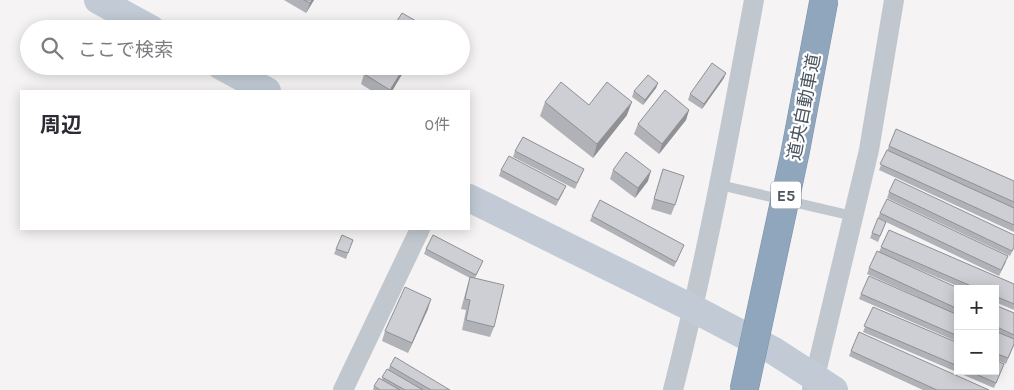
<!DOCTYPE html>
<html lang="ja">
<meta charset="utf-8">
<style>
body{margin:0;font-family:Karla,"Noto Sans JP",sans-serif;background:#f2f2f3;color:#2b2b33}
.controls{position:absolute;right:15px;bottom:15px;display:grid;overflow:hidden;border-radius:0px;box-shadow:0 2px 12px #0003}
.controls button{width:45px;height:45px;display:grid;place-items:center;padding:0;border:0;border-bottom:1px solid #e1e1e2;background:#fff;color:#2b2b33;font:25px sans-serif}
.list{margin:0;padding:0;list-style:none}
h2{display:flex;justify-content:space-between;align-items:center;height:65px;margin:0;padding:0 20px;font-size:21px}
h2 small{font-size:16px;font-weight:400;color:#7c7c81}
.icon{flex:none;width:28px;height:28px;fill:none;stroke:currentColor;stroke-width:2;stroke-linecap:round;stroke-linejoin:round}
.map{position:relative;flex:none;width:1014px;height:390px;overflow:hidden}
.search{position:absolute;background:#fff;box-shadow:0 2px 12px #0003;left:20px;top:20px;width:450px;height:55px;display:flex;align-items:center;gap:12px;box-sizing:border-box;padding:0 18px;border-radius:28px;color:#7c7c81;font-size:19px}
.panel{position:absolute;background:#fff;box-shadow:0 2px 12px #0003;left:20px;top:90px;width:450px;height:140px;border-radius:0px}
.map>svg:first-child{display:block}
</style>
<div class="map">
<svg width="1014" height="390" viewBox="0 0 1014 390">
<rect width="100%" height="100%" fill="#f5f3f3"/>
<g fill="none" stroke-linecap="round" stroke-linejoin="round">
<path stroke="#c0c7ce" stroke-width="10" d="M 720,185 L 853,216"/>
<g stroke="#c0c7ce" stroke-width="20">
<path d="M 812,389 L 869,150 L 894,0"/>
<path d="M 343,390 L 420,229"/>
<path d="M 673,390 C 706,261 730,131 754,0"/>
</g>
<g stroke="#c2cbd5" stroke-width="28">
<path d="M 98,0 L 151,29"/>
<path d="M 221,66 L 267,91"/>
<path d="M 469,198 L 694,309 L 774,351 L 834,390"/>
</g>
<g stroke="#7a91a9" stroke-width="29" stroke-linecap="butt">
<path id="highway-bridge" d="M 744,390 L 795,153 L 824,0"/>
</g>
<use href="#highway-bridge" stroke="#8fa6bd" stroke-width="28"/>
</g>
<g fill="#b0b2b7">
<path d="M 284,0 L 314,0 L 306,13 Z"/>
<path d="M 333,66 L 349,66 L 345,74 Z"/>
<path d="M 407,66 L 392,91 L 372,91 L 361,84 L 364,74 Z"/>
<path d="M 724,78 L 702,109 L 688,100 L 690,94 Z"/>
<path d="M 658,83 L 656,88 L 643,105 L 632,97 L 634,91 Z"/>
<path d="M 545,102 L 589,105 L 627,115 L 593,158 L 540,116 Z"/>
<path d="M 689,110 L 686,120 L 659,154 L 634,134 L 638,124 Z"/>
<path d="M 896,129 L 1014,181 L 1014,208 L 973,190 L 1014,208 L 1014,232 L 879,170 Z"/>
<path d="M 515,151 L 584,169 L 575,189 L 513,157 Z"/>
<path d="M 663,169 L 675,205 L 671,215 L 651,209 Z"/>
<path d="M 501,170 L 564,191 L 556,206 L 499,176 Z"/>
<path d="M 613,170 L 648,181 L 635,198 L 610,179 Z"/>
<path d="M 889,192 L 1014,235 L 1014,248 L 1010,256 L 887,198 Z"/>
<path d="M 880,213 L 1006,262 L 999,276 L 886,222 L 878,242 L 870,238 L 872,233 L 885,221 L 878,218 Z"/>
<path d="M 592,216 L 684,245 L 674,267 L 590,221 Z"/>
<path d="M 889,230 L 1014,284 L 1014,310 L 995,302 L 995,289 L 964,289 L 895,259 L 958,289 L 958,342 L 859,299 L 861,294 L 918,297 L 867,274 L 869,268 L 879,252 Z"/>
<path d="M 342,235 L 353,240 L 346,259 L 334,254 Z"/>
<path d="M 426,249 L 483,261 L 475,278 L 494,327 L 490,337 L 462,330 L 466,310 L 461,309 L 467,287 L 470,278 L 424,254 Z"/>
<path d="M 995,305 L 1014,313 L 1014,345 L 1006,364 L 995,359 Z"/>
<path d="M 873,307 L 958,343 L 958,371 L 995,371 L 1004,364 L 994,388 L 863,332 Z"/>
<path d="M 428,309 L 408,353 L 382,341 L 385,331 Z"/>
<path d="M 851,351 L 989,390 L 923,390 L 849,356 Z"/>
<path d="M 390,366 L 450,390 L 373,390 L 374,386 L 382,379 L 388,370 Z"/>
</g>
<g fill="#909195">
<path d="M 312,0 L 314,0 L 306,13 L 310,3 Z"/>
<path d="M 405,66 L 407,66 L 392,91 L 390,91 Z"/>
<path d="M 726,73 L 724,78 L 702,109 L 704,104 Z"/>
<path d="M 658,83 L 656,88 L 643,105 L 645,100 Z"/>
<path d="M 632,102 L 627,115 L 593,158 L 597,144 Z"/>
<path d="M 689,110 L 686,120 L 659,154 L 662,144 Z"/>
<path d="M 651,171 L 648,181 L 635,198 L 638,188 Z"/>
<path d="M 431,299 L 428,309 L 408,353 L 412,343 Z"/>
</g>
<g fill="#cdcfd5" stroke="#909195">
<path d="M 304,0 L 312,0 L 310,3 Z"/>
<path d="M 402,13 L 416,21 L 412,29 L 392,29 Z"/>
<path d="M 712,63 L 726,73 L 704,104 L 690,94 Z"/>
<path d="M 369,66 L 405,66 L 390,90 L 364,74 Z"/>
<path d="M 648,75 L 658,83 L 645,100 L 634,91 Z"/>
<path d="M 561,82 L 589,105 L 607,82 L 632,102 L 597,144 L 545,102 Z"/>
<path d="M 665,90 L 689,110 L 662,144 L 638,124 Z"/>
<path d="M 896,129 L 1014,181 L 1014,202 L 889,146 Z"/>
<path d="M 523,137 L 584,169 L 577,183 L 515,151 Z"/>
<path d="M 887,150 L 1014,208 L 1014,225 L 880,164 Z"/>
<path d="M 626,152 L 651,171 L 638,188 L 613,170 Z"/>
<path d="M 509,156 L 566,186 L 558,200 L 501,170 Z"/>
<path d="M 663,169 L 684,176 L 675,205 L 654,199 Z"/>
<path d="M 895,179 L 1014,235 L 1014,247 L 1012,251 L 889,192 Z"/>
<path d="M 887,199 L 1008,256 L 1001,270 L 880,213 Z"/>
<path d="M 600,200 L 684,245 L 676,262 L 592,216 Z"/>
<path d="M 878,218 L 886,222 L 880,236 L 872,233 Z"/>
<path d="M 889,230 L 1014,284 L 1014,304 L 995,296 L 995,289 L 978,289 L 881,247 Z"/>
<path d="M 342,235 L 353,240 L 348,253 L 336,249 Z"/>
<path d="M 433,235 L 483,261 L 476,275 L 426,249 Z"/>
<path d="M 877,251 L 960,289 L 958,289 L 958,309 L 869,268 Z"/>
<path d="M 869,276 L 958,315 L 958,336 L 861,294 Z"/>
<path d="M 470,277 L 504,285 L 494,327 L 466,320 L 470,300 L 465,299 Z"/>
<path d="M 405,287 L 431,299 L 412,343 L 385,331 Z"/>
<path d="M 995,305 L 1014,313 L 1014,335 L 995,326 Z"/>
<path d="M 873,307 L 958,343 L 958,366 L 864,326 Z"/>
<path d="M 995,331 L 1014,339 L 1014,344 L 1008,358 L 995,353 Z"/>
<path d="M 859,332 L 989,390 L 937,390 L 851,351 Z"/>
<path d="M 395,357 L 450,390 L 431,390 L 390,366 Z"/>
<path d="M 995,360 L 1004,364 L 996,383 L 969,371 L 995,371 Z"/>
<path d="M 387,369 L 423,390 L 405,390 L 382,377 Z"/>
<path d="M 379,378 L 400,390 L 380,390 L 374,386 Z"/>
</g>
<g text-anchor="middle" stroke-width="4.5" stroke-linejoin="round" paint-order="stroke">
<rect fill="#fff" stroke="#82898f" stroke-width="1" x="771" y="181.5" width="30" height="27" rx="4"/>
<g font-size="16" font-weight="bold" fill="#4c565f">
<text x="786" y="201">E5</text>
</g>
<g font-size="18" fill="#4c565f" stroke="#fff">
<text transform="translate(804 107) rotate(-79)" y="6">道央自動車道</text>
</g>
</g>
</svg>
<div class="controls">
<button>+</button>
<button>−</button>
</div>
<div class="search"><svg class="icon" aria-label="search" viewBox="0 0 24 24"><circle cx="10" cy="10" r="6"/><path d="M15 15l6 6"/></svg>ここで検索</div>
<section class="panel">
<h2>周辺<small>0件</small></h2>
<ul class="list">
</ul>
</section>
</div>
